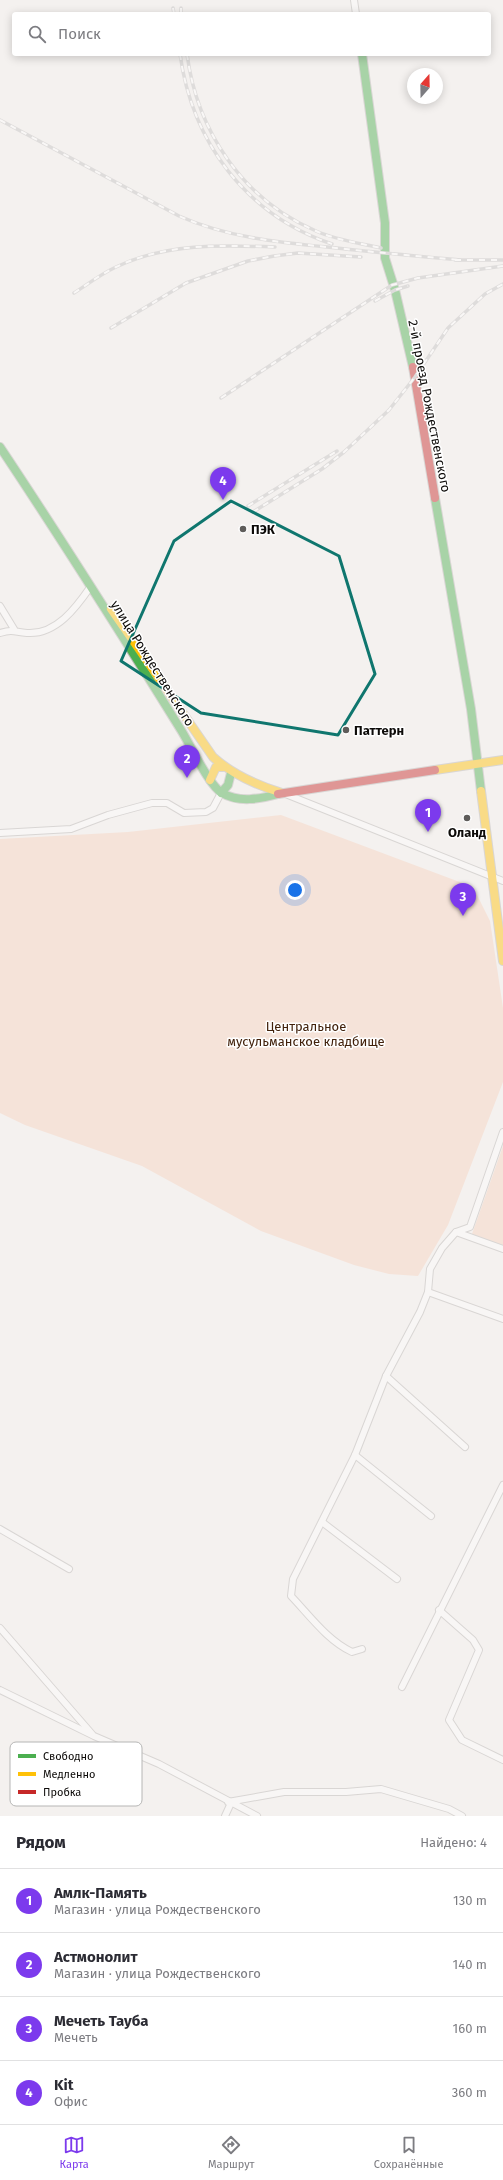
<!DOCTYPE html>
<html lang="ru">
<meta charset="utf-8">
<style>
body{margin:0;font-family:"Fira Sans",sans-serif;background:#f2f2f3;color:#2b2b33}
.compass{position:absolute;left:407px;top:68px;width:36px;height:36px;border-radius:50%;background:#fff;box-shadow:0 2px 10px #0003;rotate:20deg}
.you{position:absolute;left:295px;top:890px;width:14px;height:14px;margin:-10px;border:3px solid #fff;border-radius:50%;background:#1a73e8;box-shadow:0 0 0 6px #1a73e833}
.badge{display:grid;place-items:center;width:26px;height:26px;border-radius:50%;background:#7c3aed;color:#fff;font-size:13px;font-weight:700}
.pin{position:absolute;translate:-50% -33px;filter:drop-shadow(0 1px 2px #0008)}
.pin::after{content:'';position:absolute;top:21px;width:14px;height:12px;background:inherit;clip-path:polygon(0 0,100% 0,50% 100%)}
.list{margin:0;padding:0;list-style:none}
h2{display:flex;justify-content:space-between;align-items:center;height:52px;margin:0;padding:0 16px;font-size:17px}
h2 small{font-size:13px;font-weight:400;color:#7c7c81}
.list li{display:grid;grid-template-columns:26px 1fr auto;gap:12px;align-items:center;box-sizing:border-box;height:64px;padding:0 16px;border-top:1px solid #e1e1e2}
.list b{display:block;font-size:15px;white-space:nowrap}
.list p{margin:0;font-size:13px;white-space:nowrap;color:#7c7c81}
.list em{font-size:13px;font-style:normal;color:#7c7c81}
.icon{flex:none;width:22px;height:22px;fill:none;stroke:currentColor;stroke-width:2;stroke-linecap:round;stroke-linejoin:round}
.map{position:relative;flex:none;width:503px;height:1816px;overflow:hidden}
.search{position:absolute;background:#fff;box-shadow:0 2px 10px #0003;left:12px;right:12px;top:12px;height:44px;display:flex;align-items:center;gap:10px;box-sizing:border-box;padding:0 14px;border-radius:4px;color:#7c7c81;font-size:15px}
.sheet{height:308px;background:#fff}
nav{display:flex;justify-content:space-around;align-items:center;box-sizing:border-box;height:56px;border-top:1px solid #e1e1e2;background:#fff;font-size:11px;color:#7c7c81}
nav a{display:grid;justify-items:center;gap:2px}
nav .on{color:#7c3aed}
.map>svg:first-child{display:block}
</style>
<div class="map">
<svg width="503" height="1816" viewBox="0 0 503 1816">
<rect width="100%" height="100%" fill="#f4f1ef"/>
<g fill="#f5d3bf">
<path d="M 281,815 L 473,887 L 490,921 L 503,1008 L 503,1082 L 448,1225 L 418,1276 L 389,1274 L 354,1265 L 261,1231 L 142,1166 L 25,1125 L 0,1113 L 0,839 L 128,832 Z"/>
<path d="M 503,1146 L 503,1246 L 472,1234 Z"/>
</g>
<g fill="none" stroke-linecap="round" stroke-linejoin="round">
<g stroke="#b8b6b4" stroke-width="8">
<g id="street">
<path d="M 354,0 L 356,14"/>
<path d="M 0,606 L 14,629"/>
<path d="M 0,633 C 14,629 14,632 27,633 C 56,635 76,608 91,586"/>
<path d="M 283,793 L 503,881"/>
<path d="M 0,833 L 71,829 L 108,815 L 152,803 L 167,803 L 184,813 L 206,812 L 213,808 L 221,793"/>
<path d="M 456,1232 L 503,1249"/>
<path d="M 428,1292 L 503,1319"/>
<path d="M 386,1376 L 465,1447"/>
<path d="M 355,1455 L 431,1516"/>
<path d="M 322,1522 L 397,1579"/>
<path d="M 0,1529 L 69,1569"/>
<path d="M 439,1610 L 473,1640 L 479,1650 L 449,1720 L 462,1740 L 503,1760"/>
<path d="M 0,1628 L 92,1734"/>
<path d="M 362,1649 L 352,1652 C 327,1640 310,1616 291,1596 L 293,1579 L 355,1455 L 386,1376 L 420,1312 L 428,1292 L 430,1269 L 442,1248 L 456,1232 L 470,1227 L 503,1132"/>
<path d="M 402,1687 L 503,1485"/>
<path d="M 0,1690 L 94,1736 L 159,1764 L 257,1816"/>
<path d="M 228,1802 L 284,1792 L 346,1792 L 381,1789 L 449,1809 L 462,1816"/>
<path d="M 225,1816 L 231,1803"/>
</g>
</g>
<g stroke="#b8b6b4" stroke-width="10">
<g id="fast">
<path d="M 362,54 L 385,223 L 385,258 L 395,290 L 413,367"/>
<path d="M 0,447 C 62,540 122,635 181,730 C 190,744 209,786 222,793 C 239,803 260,799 278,794"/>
<path d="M 435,498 L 471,709 L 481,791"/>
<path d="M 221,793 L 228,785 L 231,773"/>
</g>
</g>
<g stroke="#b8b6b4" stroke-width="10">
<g id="slow">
<path d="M 111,609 L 213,757 C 233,775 256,785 282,793"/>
<path d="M 435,770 L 503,760"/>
<path d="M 210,780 L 216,767 L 223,767"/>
<path d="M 481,791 L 503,961"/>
</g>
</g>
<g stroke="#b8b6b4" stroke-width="10">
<g id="jam">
<path d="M 413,367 L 435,498"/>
<path d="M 278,794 L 435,770"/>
</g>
</g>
<use href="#street" stroke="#fdfdfd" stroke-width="6"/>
<use href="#fast" stroke="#4caf50" stroke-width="8"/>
<use href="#slow" stroke="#ffc107" stroke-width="8"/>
<use href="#jam" stroke="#c62828" stroke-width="8"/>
<g stroke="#c4c4c4" stroke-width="3.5">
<g id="rail">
<path d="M 173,8 L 174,14"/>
<path d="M 181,8 L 181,14"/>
<path d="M 180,54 C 192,142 246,215 332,244"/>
<path d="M 187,54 C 197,131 243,200 316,231 C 336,240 359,243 381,248"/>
<path d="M 0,120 L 179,216 C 226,237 276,242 327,247 C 371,252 416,256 460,260"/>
<path d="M 455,260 L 503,260"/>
<path d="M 74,293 C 88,284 101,274 116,267 C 166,243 221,245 275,247"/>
<path d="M 375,301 L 395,290 L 408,286"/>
<path d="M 111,328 L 186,283 L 248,261 L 274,256 L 298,253 L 361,257"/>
<path d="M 221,398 L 392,285 L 418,278 L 503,266"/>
<path d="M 248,506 L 337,451"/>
<path d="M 253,512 L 322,469 L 344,452 L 389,410 L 415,377 L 448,328 L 485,294 L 503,284"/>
</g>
</g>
<use href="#rail" stroke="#fff" stroke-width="2" stroke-dasharray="6" stroke-linecap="butt"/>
</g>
<path d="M0 0H503V1816H0ZM 231,501 L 339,556 L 375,674 L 338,735 L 201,713 L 121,661 L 174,541 Z" fill="#f4f1ef" fill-opacity=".55" fill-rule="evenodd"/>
<path fill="none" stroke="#0f766e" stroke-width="3" stroke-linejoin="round" d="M 231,501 L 339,556 L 375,674 L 338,735 L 201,713 L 121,661 L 174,541 Z"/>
<g fill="#5e5c5a" stroke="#fff" stroke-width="1.5">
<circle cx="243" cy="529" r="4"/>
<circle cx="346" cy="730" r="4"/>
<circle cx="467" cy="818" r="4"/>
</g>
<g text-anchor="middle" stroke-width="3" stroke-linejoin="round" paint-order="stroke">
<g font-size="13" fill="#0d0b09" stroke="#fff">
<text transform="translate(430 406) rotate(79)" y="5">2-й проезд Рождественского</text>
<text transform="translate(153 663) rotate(58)" y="5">улица Рождественского</text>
</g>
<g font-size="13" font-weight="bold" fill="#0d0b09" stroke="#fff" text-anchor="start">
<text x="251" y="534">ПЭК</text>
<text x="354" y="735">Паттерн</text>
<text x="467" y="837" text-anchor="middle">Оланд</text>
</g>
<g font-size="13" fill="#41210b" stroke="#fff">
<text x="306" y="1031">Центральное<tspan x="306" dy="15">мусульманское кладбище</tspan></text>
</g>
</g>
<rect x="10" y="1742" width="132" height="64" rx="6" fill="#fff" stroke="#b6b6b5" stroke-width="1"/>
<rect x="18" y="1754" width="18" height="4" fill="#4caf50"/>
<rect x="18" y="1772" width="18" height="4" fill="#ffc107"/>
<rect x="18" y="1790" width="18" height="4" fill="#c62828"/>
<g font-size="11" fill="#0d0b09">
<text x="43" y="1760">Свободно</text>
<text x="43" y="1778">Медленно</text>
<text x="43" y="1796">Пробка</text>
</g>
</svg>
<svg class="compass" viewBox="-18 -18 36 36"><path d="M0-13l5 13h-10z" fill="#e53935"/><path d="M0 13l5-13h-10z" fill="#7c7c81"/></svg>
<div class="you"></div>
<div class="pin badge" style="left:428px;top:832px">1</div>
<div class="pin badge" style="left:187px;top:778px">2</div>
<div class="pin badge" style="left:463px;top:916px">3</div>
<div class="pin badge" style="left:223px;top:500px">4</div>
<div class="search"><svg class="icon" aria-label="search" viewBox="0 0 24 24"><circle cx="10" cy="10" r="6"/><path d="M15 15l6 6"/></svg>Поиск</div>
</div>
<section class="sheet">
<h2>Рядом<small>Найдено: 4</small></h2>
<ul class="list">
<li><span class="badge">1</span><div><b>Амлк-Память</b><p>Магазин · улица Рождественского</p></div><em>130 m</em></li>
<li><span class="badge">2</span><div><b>Астмонолит</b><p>Магазин · улица Рождественского</p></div><em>140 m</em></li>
<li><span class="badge">3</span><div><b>Мечеть Тауба</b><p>Мечеть</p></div><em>160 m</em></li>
<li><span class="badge">4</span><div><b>Kit</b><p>Офис</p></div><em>360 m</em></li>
</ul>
</section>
<nav>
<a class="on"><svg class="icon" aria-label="map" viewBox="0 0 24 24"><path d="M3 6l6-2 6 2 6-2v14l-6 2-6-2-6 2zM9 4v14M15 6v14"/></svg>Карта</a>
<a><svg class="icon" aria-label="directions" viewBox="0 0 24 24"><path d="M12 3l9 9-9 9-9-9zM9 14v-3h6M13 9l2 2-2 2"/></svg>Маршрут</a>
<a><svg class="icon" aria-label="saved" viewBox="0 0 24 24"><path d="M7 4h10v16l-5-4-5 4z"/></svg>Сохранённые</a>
</nav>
